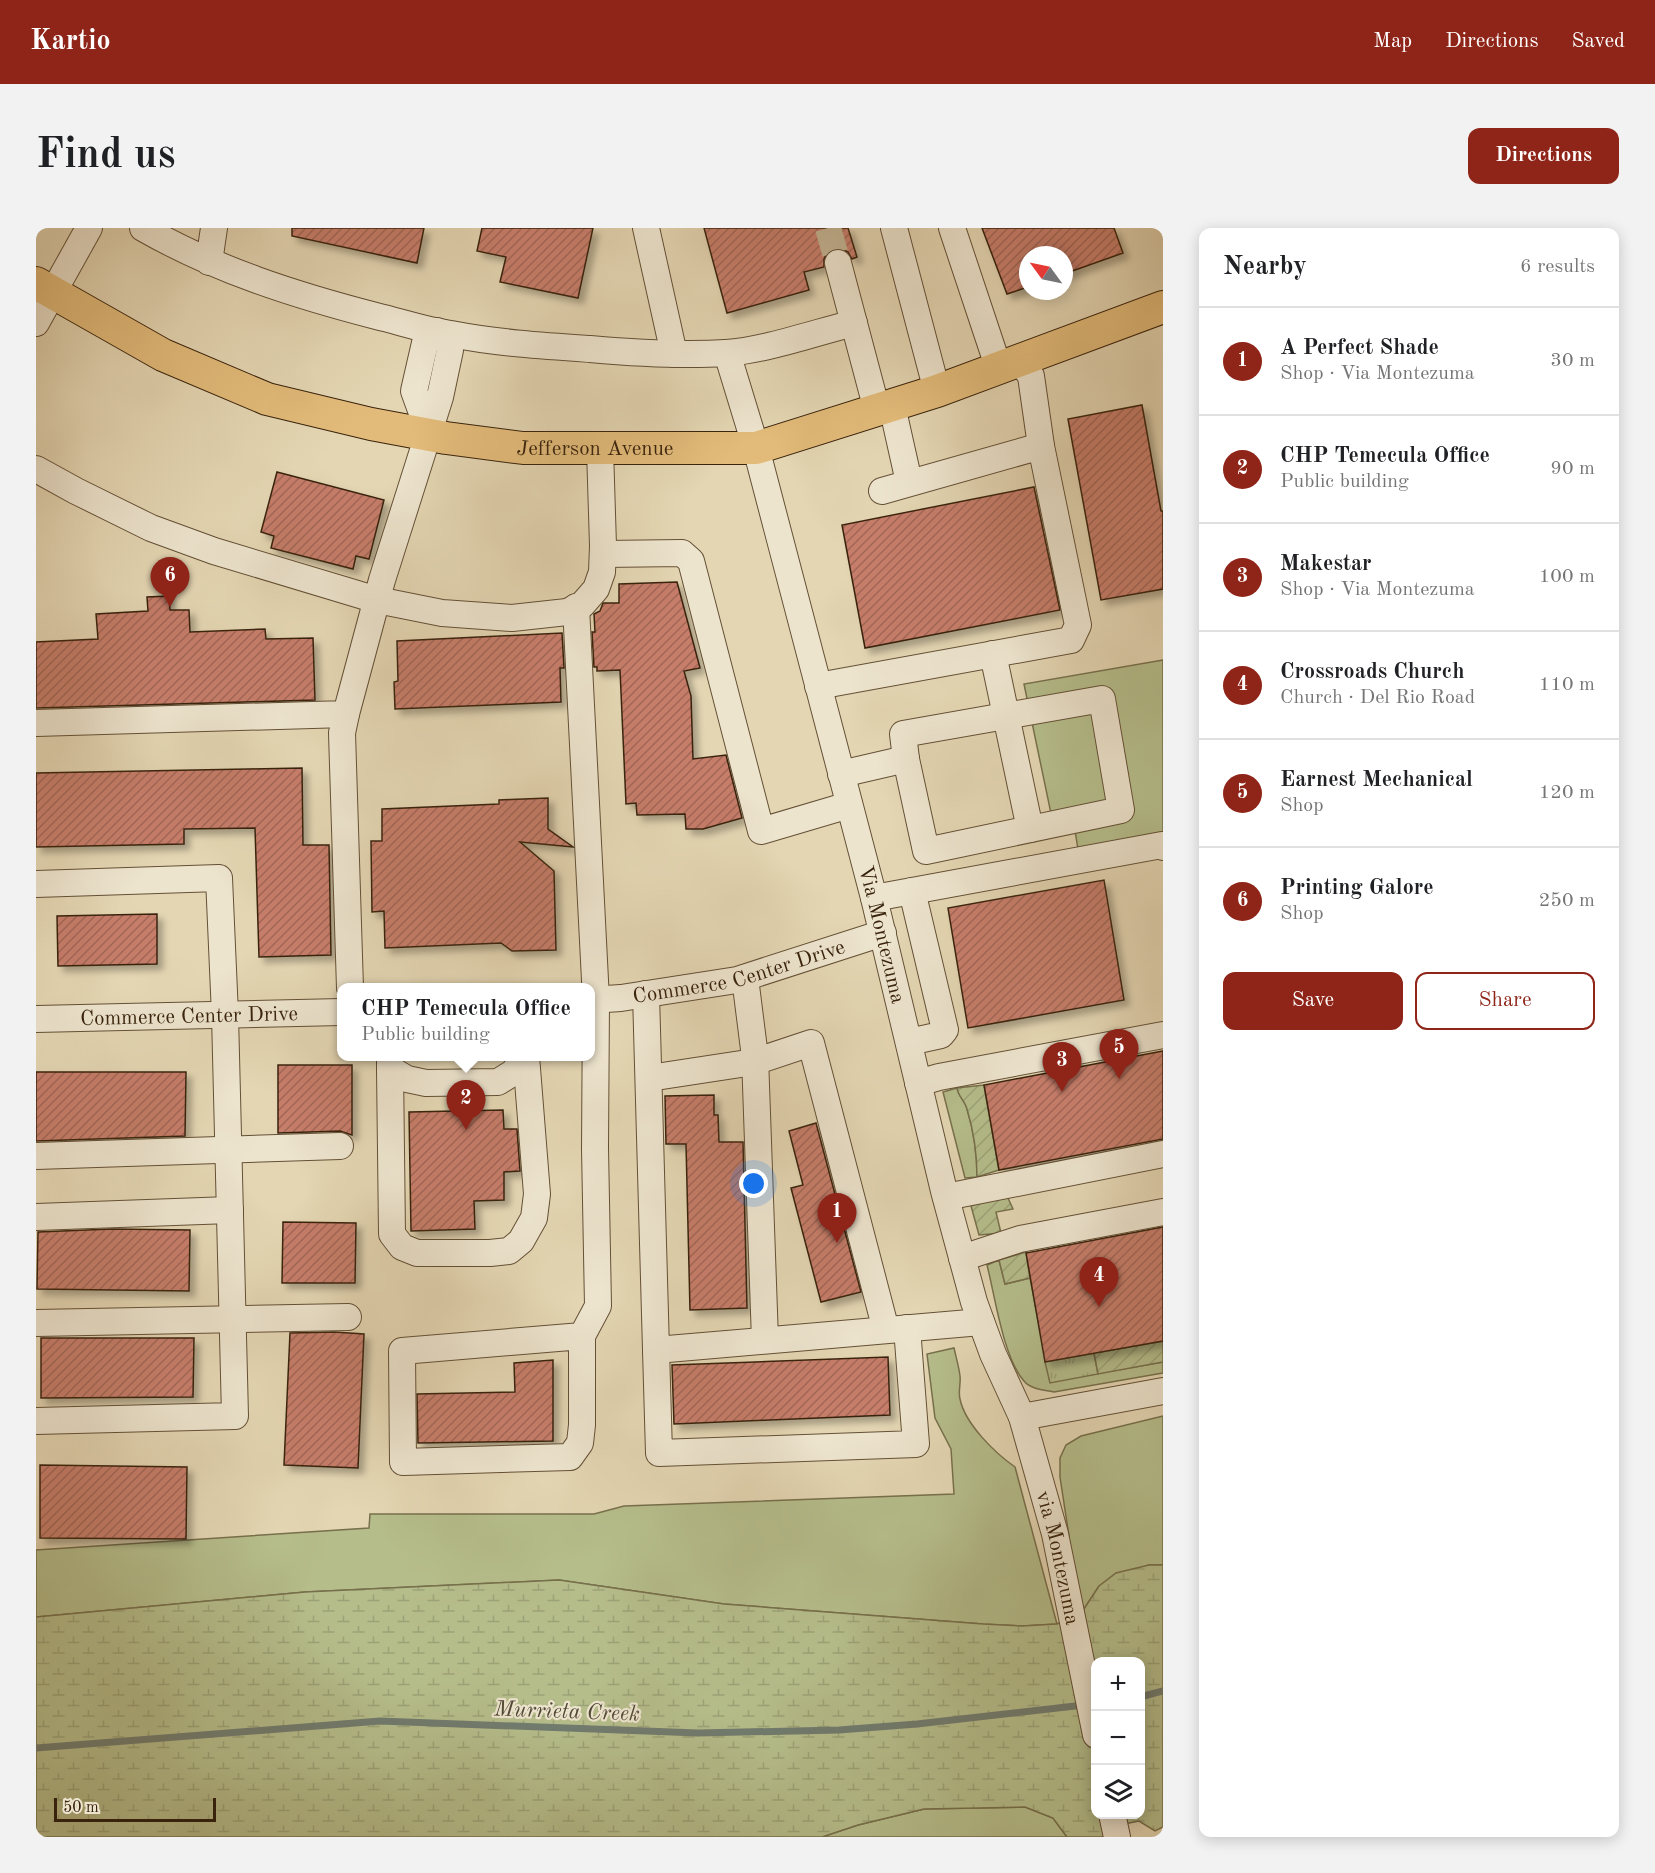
<!DOCTYPE html>
<meta charset="utf-8">
<style>
body{margin:0;font-family:"Old Standard TT",serif;background:#f2f2f2;color:#202124}
.controls{position:absolute;right:18px;bottom:18px;display:grid;overflow:hidden;border-radius:12px;box-shadow:0 3px 15px #0003}
.controls button{width:54px;height:54px;display:grid;place-items:center;padding:0;border:0;border-bottom:2px solid #e0e0e0;background:#fff;color:#202124;font:30px sans-serif}
.compass{position:absolute;left:983px;top:18px;width:54px;height:54px;border-radius:50%;background:#fff;box-shadow:0 3px 15px #0003;rotate:303deg}
.scale{position:absolute;left:18px;bottom:15px;width:162px;box-sizing:border-box;padding-left:6px;border:3px solid #39230d;border-top:0;font-size:16px;line-height:21px;white-space:nowrap;color:#39230d;-webkit-text-stroke:4px #ede4ce;paint-order:stroke}
.you{position:absolute;left:718px;top:956px;width:21px;height:21px;margin:-15px;border:4px solid #fff;border-radius:50%;background:#1a73e8;box-shadow:0 0 0 9px #1a73e833}
.badge{display:grid;place-items:center;width:39px;height:39px;border-radius:50%;background:#8f2418;color:#fff;font-size:20px;font-weight:700}
.pin{position:absolute;translate:-50% -50px;filter:drop-shadow(0 2px 3px #0008)}
.pin::after{content:'';position:absolute;top:32px;width:21px;height:18px;background:inherit;clip-path:polygon(0 0,100% 0,50% 100%)}
.popup{position:absolute;left:301px;top:755px;width:258px;height:78px;box-sizing:border-box;display:grid;place-content:center;border-radius:12px;background:#fff;filter:drop-shadow(0 2px 4px #0005);font-size:20px;white-space:nowrap;color:#757577}
.popup b{font-size:22px;color:#202124}
.popup::after{content:'';position:absolute;left:50%;top:100%;margin-left:-12px;border:12px solid transparent;border-top-color:#fff}
.list{margin:0;padding:0;list-style:none}
h2{display:flex;justify-content:space-between;align-items:center;height:78px;margin:0;padding:0 24px;font-size:26px}
h2 small{font-size:20px;font-weight:400;color:#757577}
.list li{display:grid;grid-template-columns:39px 1fr auto;gap:18px;align-items:center;box-sizing:border-box;height:108px;padding:0 24px;border-top:2px solid #e0e0e0}
.list b{display:block;font-size:22px;white-space:nowrap}
.list p{margin:0;font-size:20px;white-space:nowrap;color:#757577}
.list em{font-size:20px;font-style:normal;color:#757577}
.actions{display:flex;gap:12px;padding:18px 24px}
.actions a{flex:1;padding:14px 0;border:2px solid #8f2418;border-radius:12px;text-align:center;font-size:21px;color:#8f2418}
.actions .main{background:#8f2418;color:#fff}
.icon{flex:none;width:33px;height:33px;fill:none;stroke:currentColor;stroke-width:2;stroke-linecap:round;stroke-linejoin:round}
.map{position:relative;flex:none;width:1127px;height:1609px;overflow:hidden;border-radius:12px}
header{display:flex;align-items:center;gap:36px;box-sizing:border-box;height:84px;padding:0 30px;background:#8f2418;color:#fff}
header strong{font-size:28px}
nav{display:flex;gap:33px;margin-inline-start:auto;font-size:21px}
.intro{display:flex;align-items:center;justify-content:space-between;box-sizing:border-box;height:144px;padding:0 36px}
h1{margin:0;font-size:42px}
.button{padding:15px 27px;border-radius:12px;background:#8f2418;color:#fff;font-size:21px;font-weight:700}
main{display:flex;gap:36px;padding:0 36px}
aside{flex:1;background:#fff;border-radius:12px;box-shadow:0 3px 15px #0003}
.map>svg:first-child{display:block}
</style>
<header>
<strong>Kartio</strong>
<nav><a>Map</a><a>Directions</a><a>Saved</a></nav>
</header>
<div class="intro"><h1>Find us</h1><a class="button">Directions</a></div>
<main>
<div class="map">
<svg width="1127" height="1609" viewBox="0 0 1127 1609">
<defs>
<pattern id="wetland-marsh" width="20" height="14" patternUnits="userSpaceOnUse" patternTransform="scale(1.5)"><rect width="20" height="14" fill="#b5bd8b"/><path d="M1 5h8M5 5V1M11 12h8M15 12V8" fill="none" stroke="#9ca277"/></pattern>
<pattern id="park-tufts" width="24" height="20" patternUnits="userSpaceOnUse" patternTransform="scale(1.5)"><rect width="24" height="20" fill="#b5bd8b"/><path d="M3 7l-1-3M5 7V3M7 7l1-3M15 17l-1-3M17 17v-4M19 17l1-3" fill="none" stroke="#9ca277"/></pattern>
<pattern id="garden-furrows" width="10" height="10" patternUnits="userSpaceOnUse" patternTransform="scale(1.5)"><rect width="10" height="10" fill="#b5bd8b"/><path d="M-1 1l2-2M0 10L10 0M9 11l2-2" fill="none" stroke="#9ca277"/></pattern>
<pattern id="building-hatch" width="6" height="6" patternUnits="userSpaceOnUse" patternTransform="scale(1.5)"><rect width="6" height="6" fill="#c67d6a"/><path d="M-1 1l2-2M0 6l6-6M5 7l2-2" fill="none" stroke="#a26656"/></pattern>
<filter id="shadow"><feDropShadow dx="5.5" dy="5.5" stdDeviation="3" flood-color="#0004"/></filter>
</defs>
<rect width="100%" height="100%" fill="#e4d6b3"/>
<filter id="stains"><feTurbulence type="fractalNoise" baseFrequency=".00333" numOctaves="4"/><feColorMatrix values="0 0 0 0 .2 0 0 0 0 .09 0 0 0 0 .02 0 0 0 .5 -.17"/></filter>
<radialGradient id="worn" r=".72"><stop offset=".6" stop-color="#630" stop-opacity="0"/><stop offset="1" stop-color="#630" stop-opacity=".3"/></radialGradient>
<g fill="#b5bd8b" stroke="#77704c" stroke-width="1.5">
<path d="M 1127,432 L 1127,606 L 1042,621 L 1038,597 L 1018,600 L 988,456 Z"/>
<path d="M 921,860 C 922,868 929,873 931,881 C 938,904 941,926 941,949 L 929,950 L 907,864 Z"/>
<path d="M 963,1032 L 969,1056 L 994,1050 L 1014,1154 L 1127,1134 L 1127,1145 L 1018,1164 C 1008,1162 994,1161 988,1153 C 967,1129 959,1068 951,1037 Z"/>
<path d="M 918,1120 C 920,1129 923,1139 924,1148 C 925,1155 922,1164 924,1171 C 929,1196 959,1225 979,1239 L 1021,1396 L 986,1398 L 947,1396 L 688,1376 L 523,1352 L 269,1364 L 0,1389 L 0,1322 L 333,1300 L 334,1286 L 558,1286 L 588,1278 L 918,1266 L 915,1221 L 899,1190 L 891,1126 Z"/>
<path d="M 1127,1188 L 1127,1337 L 1113,1337 L 1063,1358 L 1048,1381 L 1044,1383 L 1031,1323 L 1033,1308 L 1024,1249 L 1024,1230 L 1030,1217 L 1045,1208 Z"/>
<path d="M 989,1579 L 1017,1590 L 1031,1609 L 786,1609 L 822,1597 L 888,1581 Z"/>
</g>
<path fill="url(#wetland-marsh)" stroke="#77704c" stroke-width="1.5" fill-rule="evenodd" d="M 1113,1337 L 1127,1337 L 1127,1599 L 1119,1603 L 1103,1593 L 1083,1597 L 1072,1609 L 1031,1609 L 1017,1590 L 989,1579 L 888,1581 L 822,1597 L 786,1609 L 0,1609 L 0,1389 L 269,1364 L 523,1352 L 688,1376 L 947,1396 L 986,1398 L 1021,1396 L 1048,1381 L 1063,1358 L 1080,1345 ZM 1060,1434 L 1104,1434 L 1104,1586 L 1060,1586 Z"/>
<path fill="url(#park-tufts)" stroke="#77704c" stroke-width="1.5" d="M 1058,1125 L 1062,1146 L 1014,1155 L 1009,1134 Z"/>
<g fill="url(#garden-furrows)" stroke="#77704c" stroke-width="1.5">
<path d="M 948,857 L 963,942 L 941,949 C 941,926 938,904 931,881 C 929,873 922,868 921,860 Z"/>
<path d="M 971,968 L 977,981 L 960,984 L 965,1005 L 943,1007 L 935,978 L 950,972 Z"/>
<path d="M 990,1024 L 994,1050 L 969,1056 L 963,1032 Z"/>
<path d="M 1127,1113 L 1127,1134 L 1062,1146 L 1058,1125 Z"/>
</g>
<g fill="none" stroke-linecap="round" stroke-linejoin="round">
<g stroke="#717c6f" stroke-width="7">
<path d="M 1104,1469 L 1127,1463"/>
<path d="M 0,1520 L 344,1493 L 662,1505 L 803,1502 L 881,1496 L 1048,1477"/>
</g>
</g>
<g fill="url(#building-hatch)" stroke="#39230d" stroke-width="1.5" filter="url(#shadow)">
<path d="M 256,0 L 388,0 L 381,35 L 256,8 Z"/>
<path d="M 446,0 L 557,0 L 542,70 L 464,54 L 470,29 L 441,23 Z"/>
<path d="M 668,0 L 812,0 L 821,29 L 816,31 L 812,24 L 806,21 L 798,21 L 791,25 L 788,31 L 788,39 L 768,44 L 773,62 L 691,85 Z"/>
<path d="M 946,0 L 1078,0 L 1087,25 L 1028,46 L 1028,27 L 992,27 L 992,59 L 971,66 Z"/>
<path d="M 1106,177 L 1125,283 L 1127,283 L 1127,361 L 1065,372 L 1032,191 Z"/>
<path d="M 241,244 L 348,272 L 333,331 L 320,328 L 317,341 L 235,320 L 238,308 L 225,304 Z"/>
<path d="M 998,259 L 1024,382 L 829,420 L 806,297 Z"/>
<path d="M 641,354 L 664,440 L 648,443 L 655,468 L 657,531 L 690,527 L 706,590 L 667,601 L 650,601 L 649,586 L 601,587 L 600,575 L 590,576 L 584,442 L 561,443 L 561,439 L 558,439 L 556,404 L 559,404 L 558,386 L 564,383 L 567,375 L 583,375 L 583,356 Z"/>
<path d="M 133,368 L 134,382 L 153,382 L 154,404 L 229,401 L 230,411 L 277,410 L 279,472 L 0,480 L 0,414 L 62,411 L 60,386 L 112,383 L 111,369 Z"/>
<path d="M 526,405 L 528,440 L 524,440 L 525,474 L 359,481 L 358,454 L 362,453 L 361,413 Z"/>
<path d="M 266,540 L 267,617 L 293,617 L 295,727 L 223,729 L 219,600 L 148,601 L 148,616 L 0,619 L 0,545 Z"/>
<path d="M 512,570 L 512,601 L 537,619 L 484,614 L 518,643 L 520,722 L 476,723 L 465,715 L 349,720 L 348,683 L 336,684 L 335,613 L 346,613 L 346,581 L 463,576 L 463,572 Z"/>
<path d="M 1068,652 L 1088,772 L 932,800 L 912,680 Z"/>
<path d="M 121,686 L 121,736 L 22,738 L 21,688 Z"/>
<path d="M 1127,823 L 1127,911 L 963,942 L 948,857 Z"/>
<path d="M 242,837 L 316,837 L 316,907 L 304,903 L 242,905 Z"/>
<path d="M 0,844 L 150,844 L 149,908 L 0,913 Z"/>
<path d="M 678,867 L 678,887 L 682,887 L 683,914 L 707,914 L 711,1080 L 654,1082 L 650,916 L 630,916 L 629,868 Z"/>
<path d="M 467,882 L 468,901 L 481,901 L 484,943 L 468,944 L 468,972 L 438,973 L 439,1001 L 375,1003 L 373,884 Z"/>
<path d="M 780,895 L 825,1064 L 785,1074 L 755,960 L 767,957 L 753,903 Z"/>
<path d="M 247,994 L 320,995 L 319,1055 L 246,1055 Z"/>
<path d="M 1127,999 L 1127,1113 L 1009,1134 L 990,1025 Z"/>
<path d="M 76,1001 L 154,1002 L 153,1063 L 1,1061 L 2,1004 Z"/>
<path d="M 298,1104 L 328,1106 L 322,1240 L 248,1237 L 254,1105 Z"/>
<path d="M 5,1110 L 158,1110 L 157,1169 L 5,1170 Z"/>
<path d="M 852,1129 L 854,1187 L 638,1196 L 636,1137 Z"/>
<path d="M 517,1132 L 517,1213 L 382,1215 L 381,1166 L 479,1164 L 478,1135 Z"/>
<path d="M 4,1237 L 151,1239 L 150,1311 L 4,1310 Z"/>
</g>
<g fill="none" stroke-linecap="round" stroke-linejoin="round">
<path stroke="#c2b292" stroke-width="26" stroke-dasharray="26 13" stroke-linecap="butt" d="M 792,0 L 802,35"/>
<g stroke="#645036" stroke-width="28">
<g id="minor">
<path d="M 107,0 C 180,42 259,67 340,88 C 365,94 389,102 415,106 C 461,115 508,118 554,121 C 599,125 645,128 690,125 C 730,122 778,105 818,95"/>
<path d="M 610,0 L 638,126"/>
<path d="M 858,0 L 901,163"/>
<path d="M 916,0 L 963,141"/>
<path d="M 173,34 L 178,0"/>
<path d="M 802,35 L 841,182"/>
<path d="M 0,95 L 53,0"/>
<path id="s1" d="M 691,125 L 720,220 L 838,670 L 908,963 L 938,1074 L 957,1126 L 986,1189 L 1019,1306 L 1060,1507"/>
<path d="M 984,133 L 995,148 L 1005,218"/>
<path d="M 856,178 L 873,254"/>
<path d="M 394,207 L 378,163 L 389,115 L 401,103"/>
<path d="M 0,241 L 40,263 L 115,300 L 178,323 L 341,372 L 406,385 L 476,390 L 531,384 L 546,377 L 560,361 L 566,344 L 567,318 L 564,221"/>
<path d="M 567,326 L 646,325 L 655,333 L 725,603 L 813,577"/>
<path d="M 540,379 L 560,772 L 559,920 L 562,1078 L 546,1108 L 546,1197 L 544,1215 L 534,1229 L 367,1234 L 366,1123 L 546,1108"/>
<path d="M 957,426 L 994,601"/>
<path d="M 782,458 L 1035,412 L 1042,397 L 1005,218 L 846,263"/>
<path d="M 1066,471 L 1085,582 L 890,623 L 870,531 L 867,506 Z"/>
<path d="M 310,486 L 306,505 L 314,760"/>
<path d="M 0,495 L 310,486 L 346,352 L 404,169 L 414,122 L 407,105"/>
<path d="M 805,546 L 870,531"/>
<path d="M 0,656 L 183,650 L 189,787 L 199,1188 L 0,1193"/>
<path d="M 838,670 L 1126,617 L 1127,619"/>
<path d="M 709,750 L 719,829 L 729,1112"/>
<path d="M 610,766 L 620,1122 L 945,1094"/>
<path id="s2" d="M 554,772 L 585,770 L 701,752 L 847,705"/>
<path id="s3" d="M 0,791 L 306,784"/>
<path d="M 873,814 L 905,807 L 909,802 L 876,663"/>
<path d="M 354,829 L 354,841 L 371,851 L 390,855 L 462,854 L 478,844 L 488,828"/>
<path d="M 354,841 L 356,1006 L 366,1019 L 381,1025 L 454,1025 L 473,1023 L 485,1013 L 498,990 L 501,966 L 490,828"/>
<path d="M 613,850 L 718,834 L 775,815 L 850,1102"/>
<path d="M 882,855 L 903,849 L 1127,807"/>
<path d="M 0,928 L 304,918"/>
<path d="M 910,969 L 1127,926"/>
<path d="M 0,989 L 194,982"/>
<path d="M 926,1030 L 984,1011 L 1127,984"/>
<path d="M 0,1095 L 312,1089"/>
<path d="M 620,1122 L 623,1225 L 880,1216 L 871,1100"/>
<path d="M 986,1189 L 1127,1163"/>
<path d="M 1076,1586 L 1081,1609"/>
</g>
</g>
<g stroke="#39230d" stroke-width="34">
<g id="major">
<path id="s4" d="M 0,55 L 127,127 L 231,171 L 335,196 L 410,210 L 487,220 L 720,220 L 901,163 L 1127,79"/>
</g>
</g>
<use href="#minor" stroke="#ede4ce" stroke-width="26"/>
<use href="#major" stroke="#e2bb7a" stroke-width="32"/>
</g>
<g text-anchor="middle" stroke-width="4.5" stroke-linejoin="round" paint-order="stroke">
<g font-size="21" fill="#39230d" stroke="#ede4ce">
<text dy="7" stroke="none"><textPath href="#s4" startOffset="592">Jefferson Avenue</textPath></text>
<text dy="7" stroke="none"><textPath href="#s1" startOffset="602">Via Montezuma</textPath></text>
<text dy="7" stroke="none"><textPath href="#s2" startOffset="152">Commerce Center Drive</textPath></text>
<text dy="7" stroke="none"><textPath href="#s3" startOffset="153">Commerce Center Drive</textPath></text>
<text dy="7" stroke="none"><textPath href="#s1" startOffset="1251">via Montezuma</textPath></text>
</g>
<g font-size="22" font-style="italic" fill="#504836" stroke="#ede4ce">
<text transform="translate(531 1482) rotate(2)" y="8">Murrieta Creek</text>
</g>
</g>
<rect width="100%" height="100%" filter="url(#stains)"/>
<rect width="100%" height="100%" fill="url(#worn)"/>
</svg>
<div class="controls">
<button>+</button>
<button>−</button>
<button><svg class="icon" aria-label="layers" viewBox="0 0 24 24"><path d="M12 4l9 5-9 5-9-5zM3 14l9 5 9-5"/></svg></button>
</div>
<svg class="compass" viewBox="-18 -18 36 36"><path d="M0-13l5 13h-10z" fill="#e53935"/><path d="M0 13l5-13h-10z" fill="#757577"/></svg>
<div class="scale">50 m</div>
<div class="you"></div>
<div class="pin badge" style="left:801px;top:1015px">1</div>
<div class="pin badge" style="left:430px;top:902px">2</div>
<div class="popup"><b>CHP Temecula Office</b>Public building</div>
<div class="pin badge" style="left:1026px;top:864px">3</div>
<div class="pin badge" style="left:1063px;top:1079px">4</div>
<div class="pin badge" style="left:1083px;top:851px">5</div>
<div class="pin badge" style="left:134px;top:379px">6</div>
</div>
<aside>
<h2>Nearby<small>6 results</small></h2>
<ul class="list">
<li><span class="badge">1</span><div><b>A Perfect Shade</b><p>Shop · Via Montezuma</p></div><em>30 m</em></li>
<li><span class="badge">2</span><div><b>CHP Temecula Office</b><p>Public building</p></div><em>90 m</em></li>
<li><span class="badge">3</span><div><b>Makestar</b><p>Shop · Via Montezuma</p></div><em>100 m</em></li>
<li><span class="badge">4</span><div><b>Crossroads Church</b><p>Church · Del Rio Road</p></div><em>110 m</em></li>
<li><span class="badge">5</span><div><b>Earnest Mechanical</b><p>Shop</p></div><em>120 m</em></li>
<li><span class="badge">6</span><div><b>Printing Galore</b><p>Shop</p></div><em>250 m</em></li>
</ul>
<div class="actions"><a class="main">Save</a><a>Share</a></div>
</aside>
</main>
